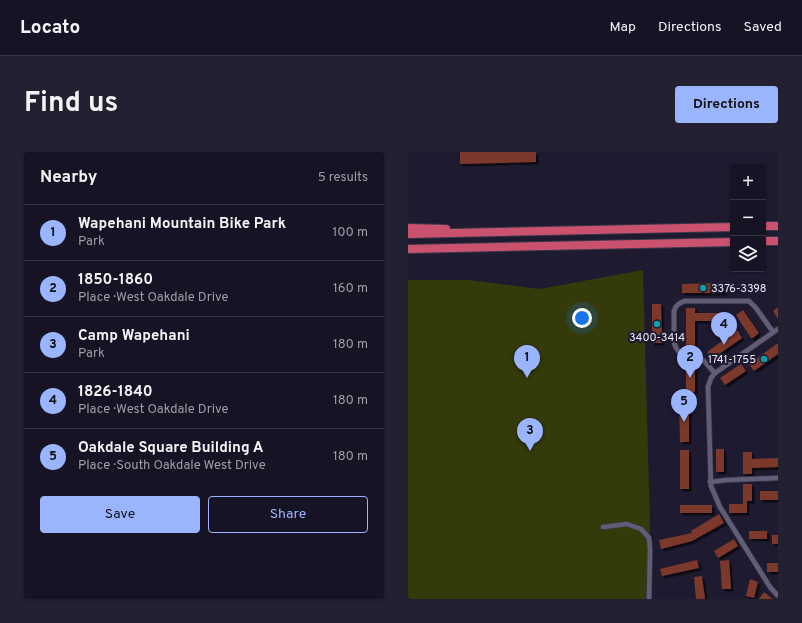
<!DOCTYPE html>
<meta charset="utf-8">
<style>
body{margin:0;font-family:Overpass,sans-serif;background:#232131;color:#f1f3f6}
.controls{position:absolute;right:12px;top:12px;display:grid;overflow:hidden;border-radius:4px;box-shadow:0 1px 3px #0004}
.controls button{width:36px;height:36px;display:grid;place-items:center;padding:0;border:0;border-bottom:1px solid #353341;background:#161424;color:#f1f3f6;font:20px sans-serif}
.you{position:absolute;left:174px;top:166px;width:14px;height:14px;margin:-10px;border:3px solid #fff;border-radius:50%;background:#1a73e8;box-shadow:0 0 0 6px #1a73e833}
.badge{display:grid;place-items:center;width:26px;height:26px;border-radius:50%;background:#9ab5fd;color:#111;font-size:13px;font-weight:700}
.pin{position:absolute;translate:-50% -33px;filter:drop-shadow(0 1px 2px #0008)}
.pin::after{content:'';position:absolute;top:21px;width:14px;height:12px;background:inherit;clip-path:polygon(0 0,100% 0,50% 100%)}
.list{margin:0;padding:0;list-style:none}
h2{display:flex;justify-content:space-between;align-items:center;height:52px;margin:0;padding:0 16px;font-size:17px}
h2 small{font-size:13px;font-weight:400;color:#9e9ea6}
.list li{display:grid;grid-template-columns:26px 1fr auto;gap:12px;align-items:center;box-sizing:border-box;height:56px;padding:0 16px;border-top:1px solid #353341}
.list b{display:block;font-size:15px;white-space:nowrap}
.list p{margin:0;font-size:13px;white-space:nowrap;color:#9e9ea6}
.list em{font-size:13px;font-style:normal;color:#9e9ea6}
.actions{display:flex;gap:8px;padding:12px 16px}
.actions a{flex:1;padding:9px 0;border:1px solid #9ab5fd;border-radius:4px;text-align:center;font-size:14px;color:#9ab5fd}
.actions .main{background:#9ab5fd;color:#111}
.icon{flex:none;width:22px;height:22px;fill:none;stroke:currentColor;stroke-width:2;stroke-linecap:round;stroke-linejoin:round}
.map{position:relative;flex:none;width:370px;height:447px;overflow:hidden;border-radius:4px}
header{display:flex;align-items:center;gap:24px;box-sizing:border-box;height:56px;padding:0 20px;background:#161424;border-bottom:1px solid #353341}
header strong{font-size:19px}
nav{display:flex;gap:22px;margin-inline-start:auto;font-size:14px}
.intro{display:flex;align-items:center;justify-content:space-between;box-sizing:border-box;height:96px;padding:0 24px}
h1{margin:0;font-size:28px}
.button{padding:10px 18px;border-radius:4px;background:#9ab5fd;color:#111;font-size:14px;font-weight:700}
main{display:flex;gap:24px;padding:0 24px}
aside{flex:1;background:#161424;border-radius:4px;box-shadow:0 1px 3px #0004}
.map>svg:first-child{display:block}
</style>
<header>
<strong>Locato</strong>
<nav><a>Map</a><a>Directions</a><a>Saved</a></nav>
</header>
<div class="intro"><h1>Find us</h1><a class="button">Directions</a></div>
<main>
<aside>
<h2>Nearby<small>5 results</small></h2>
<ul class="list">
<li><span class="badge">1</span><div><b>Wapehani Mountain Bike Park</b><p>Park</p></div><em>100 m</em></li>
<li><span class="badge">2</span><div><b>1850-1860</b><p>Place · West Oakdale Drive</p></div><em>160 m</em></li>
<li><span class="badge">3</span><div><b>Camp Wapehani</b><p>Park</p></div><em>180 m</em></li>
<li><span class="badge">4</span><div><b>1826-1840</b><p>Place · West Oakdale Drive</p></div><em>180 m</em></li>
<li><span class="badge">5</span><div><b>Oakdale Square Building A</b><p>Place · South Oakdale West Drive</p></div><em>180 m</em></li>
</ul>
<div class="actions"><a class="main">Save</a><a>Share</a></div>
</aside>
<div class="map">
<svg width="370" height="447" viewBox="0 0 370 447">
<defs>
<filter id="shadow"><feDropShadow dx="2.5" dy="2.5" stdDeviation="0" flood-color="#0009"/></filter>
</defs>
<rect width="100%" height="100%" fill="#1e1a30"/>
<path fill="#353a0a" d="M 235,118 L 244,447 L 0,447 L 0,128 L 61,128 L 131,137 Z"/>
<g fill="#7b382a" filter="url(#shadow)">
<path d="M 52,0 L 128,0 L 128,10 L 52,12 Z"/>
<path d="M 315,131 L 315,141 L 274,141 L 274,132 Z"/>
<path d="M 244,152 L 253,152 L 254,191 L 244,191 Z"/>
<path d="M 370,155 L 370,167 L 365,159 Z"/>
<path d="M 278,156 L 287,156 L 287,161 L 322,161 L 322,169 L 287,169 L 287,195 L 278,195 Z"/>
<path d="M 335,158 L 351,181 L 345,186 L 343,186 L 328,163 Z"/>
<path d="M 329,178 L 334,186 L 304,207 L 299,200 Z"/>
<path d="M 370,191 L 370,202 L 346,219 L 341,212 Z"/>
<rect x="278" y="212" width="9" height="28"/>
<path d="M 333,212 L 338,219 L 317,233 L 312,226 Z"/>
<path d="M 271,250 L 281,250 L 281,290 L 272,290 Z"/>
<rect x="308" y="297" width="8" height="23"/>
<rect x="272" y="298" width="9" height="39"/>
<path d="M 335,300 L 344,300 L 344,307 L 370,306 L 370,315 L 344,316 L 344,322 L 335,322 Z"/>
<path d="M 335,332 L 344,332 L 344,349 L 339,349 L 339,361 L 321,361 L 321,352 L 335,352 Z"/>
<rect x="352" y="339" width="18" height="9"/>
<rect x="272" y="353" width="32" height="8"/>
<path d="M 311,362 L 316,371 L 284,389 L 253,397 L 251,388 L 284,381 L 283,379 Z"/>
<rect x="341" y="379" width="18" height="8"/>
<rect x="364" y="383" width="6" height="9"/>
<path d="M 326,387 L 330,394 L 310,406 L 306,399 Z"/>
<path d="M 289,408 L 291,416 L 254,424 L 252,417 Z"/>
<path d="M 321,408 L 323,437 L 314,437 L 312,409 Z"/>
<rect x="359" y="411" width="11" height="9"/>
<path d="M 294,424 L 297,447 L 288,447 L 286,425 Z"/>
<path d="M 342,427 L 350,430 L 346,446 L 338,444 Z"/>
<path d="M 356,440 L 365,447 L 351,447 Z"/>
</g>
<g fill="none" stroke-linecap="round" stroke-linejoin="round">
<g stroke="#3a3748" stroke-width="6">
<g id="minor">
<path d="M 370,177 L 307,221 L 303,226 L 300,235 L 303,334 L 312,355 L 362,435 L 370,444"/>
<path d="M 307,221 C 302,216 297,209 291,205 C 280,199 270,207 266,190 L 266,159 C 268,153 271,151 277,149 L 341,149 L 348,156 L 365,180"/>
<path d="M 302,330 L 319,328 L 370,326"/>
<path d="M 195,375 L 219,372 L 233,377 L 241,386 L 242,397 L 241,447"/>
</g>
</g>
<g stroke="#3a3748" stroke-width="10">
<g id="motorway">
<path d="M 355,74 L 370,74"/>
<path d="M 0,76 L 38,77"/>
<path d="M 0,82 L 325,75"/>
<path d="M 355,89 L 370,89"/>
<path d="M 0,97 L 325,90"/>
</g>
</g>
<use href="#minor" stroke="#615d77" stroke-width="4.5"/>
<use href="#motorway" stroke="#ca526f" stroke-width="8"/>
</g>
<g fill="#0f9aa8" stroke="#1e1a30" stroke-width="1.5">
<circle cx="295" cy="136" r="4"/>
<circle cx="249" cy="172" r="4"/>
<circle cx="356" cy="207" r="4"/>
</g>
<g text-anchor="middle" stroke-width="4" stroke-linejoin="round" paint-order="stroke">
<g font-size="11" fill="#eae8f7" stroke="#1e1a30" text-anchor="start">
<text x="303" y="140">3376-3398</text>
<text x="249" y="189" text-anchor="middle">3400-3414</text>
<text x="348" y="211" text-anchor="end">1741-1755</text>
</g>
</g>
</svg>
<div class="controls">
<button>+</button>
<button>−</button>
<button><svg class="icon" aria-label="layers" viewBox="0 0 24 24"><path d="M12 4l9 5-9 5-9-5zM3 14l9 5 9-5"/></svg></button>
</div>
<div class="you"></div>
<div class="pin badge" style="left:119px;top:226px">1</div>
<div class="pin badge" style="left:282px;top:226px">2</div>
<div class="pin badge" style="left:122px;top:299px">3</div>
<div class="pin badge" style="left:316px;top:193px">4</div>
<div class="pin badge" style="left:276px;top:270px">5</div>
</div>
</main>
